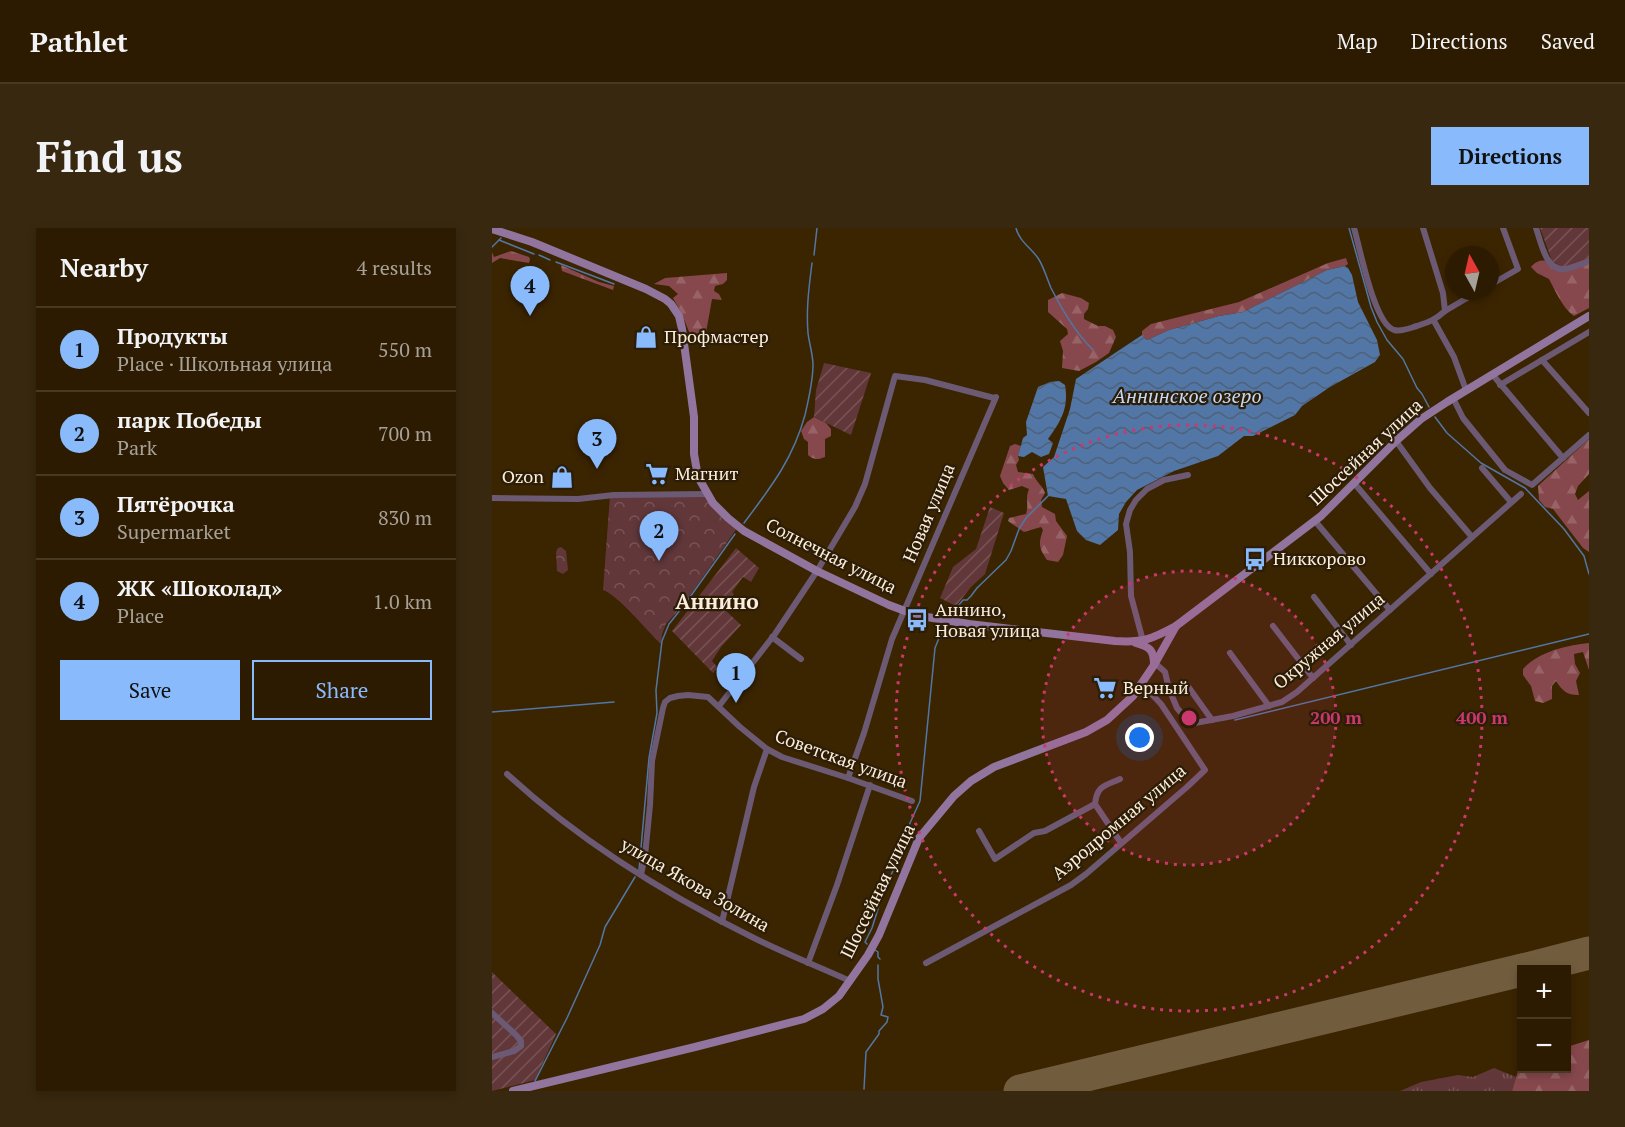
<!DOCTYPE html>
<meta charset="utf-8">
<style>
body{margin:0;font-family:"PT Serif",serif;background:#38280f;color:#f1f3f6}
.controls{position:absolute;right:18px;bottom:18px;display:grid;overflow:hidden;border-radius:0px;box-shadow:0 3px 9px #0003}
.controls button{width:54px;height:54px;display:grid;place-items:center;padding:0;border:0;border-bottom:2px solid #483922;background:#2c1b00;color:#f1f3f6;font:30px sans-serif}
.compass{position:absolute;left:953px;top:18px;width:54px;height:54px;border-radius:50%;background:#2c1b00;box-shadow:0 3px 9px #0003;rotate:352deg}
.you{position:absolute;left:648px;top:510px;width:21px;height:21px;margin:-15px;border:4px solid #fff;border-radius:50%;background:#1a73e8;box-shadow:0 0 0 9px #1a73e833}
.badge{display:grid;place-items:center;width:39px;height:39px;border-radius:50%;background:#89bafc;color:#111;font-size:20px;font-weight:700}
.pin{position:absolute;translate:-50% -50px;filter:drop-shadow(0 2px 3px #0008)}
.pin::after{content:'';position:absolute;top:32px;width:21px;height:18px;background:inherit;clip-path:polygon(0 0,100% 0,50% 100%)}
.list{margin:0;padding:0;list-style:none}
h2{display:flex;justify-content:space-between;align-items:center;height:78px;margin:0;padding:0 24px;font-size:26px}
h2 small{font-size:20px;font-weight:400;color:#a6a199}
.list li{display:grid;grid-template-columns:39px 1fr auto;gap:18px;align-items:center;box-sizing:border-box;height:84px;padding:0 24px;border-top:2px solid #483922}
.list b{display:block;font-size:22px;white-space:nowrap}
.list p{margin:0;font-size:20px;white-space:nowrap;color:#a6a199}
.list em{font-size:20px;font-style:normal;color:#a6a199}
.actions{display:flex;gap:12px;padding:18px 24px}
.actions a{flex:1;padding:14px 0;border:2px solid #89bafc;border-radius:0px;text-align:center;font-size:21px;color:#89bafc}
.actions .main{background:#89bafc;color:#111}
.map{position:relative;flex:none;width:1097px;height:863px;overflow:hidden;border-radius:0px}
header{display:flex;align-items:center;gap:36px;box-sizing:border-box;height:84px;padding:0 30px;background:#2c1b00;border-bottom:2px solid #483922}
header strong{font-size:28px}
nav{display:flex;gap:33px;margin-inline-start:auto;font-size:21px}
.intro{display:flex;align-items:center;justify-content:space-between;box-sizing:border-box;height:144px;padding:0 36px}
h1{margin:0;font-size:42px}
.button{padding:15px 27px;border-radius:0px;background:#89bafc;color:#111;font-size:21px;font-weight:700}
main{display:flex;gap:36px;padding:0 36px}
aside{flex:1;background:#2c1b00;border-radius:0px;box-shadow:0 3px 9px #0003}
.map>svg:first-child{display:block}
</style>
<header>
<strong>Pathlet</strong>
<nav><a>Map</a><a>Directions</a><a>Saved</a></nav>
</header>
<div class="intro"><h1>Find us</h1><a class="button">Directions</a></div>
<main>
<aside>
<h2>Nearby<small>4 results</small></h2>
<ul class="list">
<li><span class="badge">1</span><div><b>Продукты</b><p>Place · Школьная улица</p></div><em>550 m</em></li>
<li><span class="badge">2</span><div><b>парк Победы</b><p>Park</p></div><em>700 m</em></li>
<li><span class="badge">3</span><div><b>Пятёрочка</b><p>Supermarket</p></div><em>830 m</em></li>
<li><span class="badge">4</span><div><b>ЖК «Шоколад»</b><p>Place</p></div><em>1.0 km</em></li>
</ul>
<div class="actions"><a class="main">Save</a><a>Share</a></div>
</aside>
<div class="map">
<svg width="1097" height="863" viewBox="0 0 1097 863">
<defs>
<pattern id="grass-tufts" width="24" height="20" patternUnits="userSpaceOnUse" patternTransform="scale(1.5)"><rect width="24" height="20" fill="#61373a"/><path d="M3 7l-1-3M5 7V3M7 7l1-3M15 17l-1-3M17 17v-4M19 17l1-3" fill="none" stroke="#795456"/></pattern>
<pattern id="forest-firs" width="22" height="20" patternUnits="userSpaceOnUse" patternTransform="scale(1.5)"><rect width="22" height="20" fill="#86484d"/><path d="M5 1l3.5 6h-7zM16 11l3.5 6h-7z" fill="#986366"/></pattern>
<pattern id="park-crowns" width="20" height="18" patternUnits="userSpaceOnUse" patternTransform="scale(1.5)"><rect width="20" height="18" fill="#61373a"/><path d="M2 6a3 3 0 1 1 6 0M12 15a3 3 0 1 1 6 0" fill="none" stroke="#795456"/></pattern>
<pattern id="garden-furrows" width="10" height="10" patternUnits="userSpaceOnUse" patternTransform="scale(1.5)"><rect width="10" height="10" fill="#61373a"/><path d="M-1 1l2-2M0 10L10 0M9 11l2-2" fill="none" stroke="#795456"/></pattern>
<pattern id="water-waves" width="16" height="10" patternUnits="userSpaceOnUse" patternTransform="scale(1.5)"><rect width="16" height="10" fill="#5276a5"/><path d="M0 5q4-4 8 0t8 0" fill="none" stroke="#4f6178"/></pattern>
</defs>
<rect width="100%" height="100%" fill="#3b2400"/>
<path fill="url(#grass-tufts)" d="M 1002,840 L 1024,849 L 1020,863 L 908,863 L 929,854 L 966,847 L 981,849 Z"/>
<g fill="url(#forest-firs)">
<path d="M 19,23 L 37,29 L 38,31 L 37,35 L 8,30 L 0,35 L 0,24 L 2,29 Z"/>
<path d="M 854,30 L 856,36 L 853,38 L 835,42 L 751,84 L 727,88 L 677,102 L 655,112 L 650,107 L 650,103 L 659,96 L 747,74 L 836,35 Z"/>
<path d="M 1097,30 L 1097,80 L 1082,88 C 1071,81 1063,62 1057,51 L 1045,45 L 1039,39 C 1048,28 1059,33 1070,39 Z"/>
<path d="M 69,37 L 107,54 L 122,58 L 121,62 L 70,43 Z"/>
<path d="M 235,45 L 235,52 L 231,56 L 223,58 L 222,63 L 227,66 L 230,72 L 220,71 L 213,110 L 209,112 L 198,106 L 189,84 L 181,70 L 186,66 L 177,58 L 162,56 L 173,50 Z"/>
<path d="M 570,65 L 589,70 L 597,75 L 596,81 L 592,86 L 592,91 L 606,98 L 613,98 L 621,102 L 624,109 L 617,125 L 604,134 L 587,143 L 570,140 L 571,123 L 568,113 L 576,106 L 575,101 L 556,84 L 556,72 Z"/>
<path d="M 322,189 L 334,195 L 339,201 L 339,208 L 333,211 L 333,229 C 326,232 321,232 316,227 L 316,214 L 312,211 L 309,203 L 315,194 Z"/>
<path d="M 1097,211 L 1097,246 L 1086,258 L 1083,266 L 1086,272 L 1097,263 L 1097,324 L 1091,320 L 1061,281 L 1053,279 L 1047,272 L 1046,258 Z"/>
<path d="M 523,216 L 529,218 L 526,228 L 527,232 L 524,237 L 526,244 L 541,246 C 544,254 551,258 553,265 L 549,272 L 550,279 L 563,286 L 564,293 L 575,308 L 571,327 L 566,334 L 555,332 C 547,320 546,316 551,302 L 549,299 L 532,304 L 516,293 L 517,290 L 534,286 C 537,278 533,270 537,261 L 530,258 L 517,262 L 511,255 L 508,248 L 518,218 Z"/>
<path d="M 1097,415 L 1097,442 L 1091,424 L 1082,426 L 1083,436 L 1088,445 L 1084,453 L 1087,467 C 1074,467 1071,463 1064,453 L 1060,458 L 1060,471 L 1051,475 L 1043,473 L 1039,458 L 1031,447 L 1031,441 C 1046,424 1075,417 1097,415 Z"/>
<path d="M 1097,812 L 1097,863 L 1020,863 L 1024,849 L 1029,837 L 1030,840 L 1074,840 L 1075,819 Z"/>
</g>
<g fill="url(#park-crowns)">
<path d="M 118,268 L 214,268 L 245,300 L 192,376 L 174,396 L 170,406 L 169,416 C 155,403 126,367 111,362 Z"/>
<path d="M 69,319 L 74,323 L 76,342 L 71,346 L 65,343 L 64,324 L 66,320 Z"/>
</g>
<g fill="url(#garden-furrows)">
<path d="M 1048,0 L 1097,0 L 1097,30 L 1070,39 L 1060,33 Z"/>
<path d="M 332,135 L 379,145 L 359,207 L 322,189 L 324,162 Z"/>
<path d="M 498,279 L 512,285 L 493,346 L 479,359 L 464,378 L 448,370 L 461,339 L 484,321 Z"/>
<path d="M 244,320 L 267,340 L 259,354 L 251,349 L 240,364 L 242,366 L 232,381 L 249,397 L 229,419 L 220,433 L 226,440 L 221,445 L 180,403 Z"/>
<path d="M 0,744 L 64,806 L 43,852 L 0,863 Z"/>
</g>
<g fill="url(#water-waves)">
<path d="M 853,38 L 856,40 L 860,47 L 866,74 L 885,112 L 888,127 L 883,134 L 838,159 L 810,178 L 803,187 L 761,208 L 752,208 L 726,228 L 682,243 L 645,262 L 634,274 L 627,286 L 626,302 L 608,317 L 594,312 L 585,303 L 574,271 L 556,268 L 551,239 L 562,229 L 578,181 L 584,151 L 650,107 L 655,112 L 677,102 L 727,88 L 751,84 L 835,42 Z"/>
<path d="M 567,153 L 573,157 C 577,180 569,193 556,211 L 561,215 L 557,226 L 549,229 L 540,224 L 532,229 L 526,228 L 531,210 L 535,207 L 534,194 L 546,159 L 558,154 Z"/>
</g>
<g fill="none" stroke-linecap="round" stroke-linejoin="round">
<g stroke="#5276a5" stroke-width="1.5">
<path d="M 524,0 C 527,13 539,20 546,30 C 552,39 555,51 559,60 C 571,83 583,104 601,122"/>
<path d="M 857,0 L 879,79 L 885,94 L 895,112 L 911,131 L 925,160 L 930,166 L 937,179"/>
<path d="M 7,12 L 42,26"/>
<path d="M 0,19 L 9,10"/>
<path d="M 47,27 L 58,32"/>
<path d="M 322,27 L 325,0"/>
<path d="M 64,34 L 122,56"/>
<path d="M 943,189 L 955,205 L 989,235 L 1033,260 L 1072,301 L 1092,328 L 1097,346"/>
<path d="M 252,295 C 279,259 301,231 313,187 C 317,170 321,153 321,137 C 321,126 317,115 316,105 C 314,81 317,59 320,35"/>
<path d="M 460,389 L 461,384 L 466,384 L 467,382 L 466,378 L 471,372 L 475,372 L 479,368 L 485,360 L 514,332 L 519,323 L 527,301 L 534,290 L 556,268"/>
<path d="M 0,484 L 122,474"/>
<path d="M 743,492 L 1097,406"/>
<path d="M 147,642 L 157,530 L 165,485 L 164,462 L 170,413 L 177,396 L 193,376 L 243,306"/>
<path d="M 375,716 L 373,714 L 380,700 L 391,665 L 408,627 L 418,595 L 428,573 L 443,420 L 447,410 L 457,397"/>
<path d="M 383,722 L 386,724 L 386,729 L 388,731"/>
<path d="M 43,853 L 75,790 L 108,717 L 113,699 L 143,649"/>
<path d="M 372,861 L 374,824 L 387,806 L 387,803 L 395,794 L 396,789 L 389,787 L 391,779 L 386,751 L 386,737"/>
</g>
<g stroke="#715c3d" stroke-width="33">
<path d="M 1031,742 L 1097,725"/>
<path d="M 528,863 L 1030,742"/>
</g>
<g stroke="#6c5a74" stroke-width="6">
<path d="M 862,0 C 868,20 882,96 902,102 C 910,104 918,100 925,98 C 937,94 943,92 953,83 L 951,65 L 931,0"/>
<path d="M 1044,0 C 1049,14 1054,44 1073,41 C 1081,40 1090,36 1097,33"/>
<path d="M 998,57 L 1026,41 L 1011,0"/>
<path d="M 953,83 L 987,63"/>
<path d="M 942,93 L 962,129 L 974,162"/>
<path d="M 1050,132 L 1097,185"/>
<path d="M 1000,146 L 1071,230"/>
<path d="M 1008,157 L 1097,104"/>
<path d="M 961,170 L 971,190 L 1013,242 L 1040,257 L 1097,207"/>
<path d="M 904,213 L 938,260 L 980,309"/>
<path d="M 990,240 L 1019,274"/>
<path d="M 862,255 L 939,346"/>
<path d="M 0,270 L 86,271 L 122,267 L 215,266"/>
<path d="M 823,293 L 898,382"/>
<path d="M 822,369 L 859,417"/>
<path d="M 781,398 L 821,450"/>
<path d="M 280,409 L 309,431"/>
<path d="M 651,413 L 639,368 L 638,324 L 634,296 L 638,282 L 644,272 L 655,261 L 672,252 L 696,247"/>
<path d="M 738,425 L 777,478"/>
<path d="M 663,435 L 673,444 L 677,461 L 685,480 L 696,493 L 703,495 L 741,488 L 790,474 L 805,464 L 1029,266"/>
<path d="M 695,457 L 720,492"/>
<path d="M 227,478 L 283,406 L 325,343 L 363,279 L 373,256 L 403,148 L 433,152 L 502,170"/>
<path d="M 15,546 C 87,612 171,665 258,708 C 291,725 325,738 358,753"/>
<path d="M 356,550 L 372,505 L 400,411 L 504,169"/>
<path d="M 603,576 L 629,615"/>
<path d="M 487,603 L 503,631 L 542,605 L 553,603 L 603,576 C 605,557 613,558 628,551"/>
<path d="M 149,647 L 153,628 L 158,577 L 160,533 L 171,480 L 173,474 L 178,470 L 186,468 L 196,467 L 216,469 L 248,499 L 275,521 L 290,529 L 356,550 L 420,573"/>
<path d="M 230,694 L 262,559 L 275,521"/>
<path d="M 316,735 L 345,657 L 378,557"/>
<path d="M 434,735 L 579,657 L 594,646 L 695,559 L 713,542 L 669,476 L 650,456"/>
<path d="M 0,785 L 24,807 L 29,813 L 29,818 L 22,823 L 0,829"/>
</g>
<g stroke="#92759e" stroke-width="8">
<path d="M 0,1 L 40,14 L 154,61 L 173,71 L 179,76 L 187,88 L 190,101 L 200,174 L 202,189 L 202,226 L 206,249 L 221,275 L 236,290 L 252,303 L 325,343 L 397,377 L 413,383 L 435,389 L 477,396 L 623,413 C 651,415 660,411 684,398 L 829,288 L 904,213 L 929,191 L 955,174 L 1097,88"/>
<path d="M 644,415 C 658,419 662,422 662,437"/>
<path d="M 21,863 L 203,819 L 312,791 L 331,781 L 347,768 L 376,727 L 387,707 L 427,610 L 462,568 L 479,553 L 502,539 L 594,504 L 615,492 L 641,468 L 662,437 L 684,398"/>
</g>
</g>
<circle cx="697" cy="490" r="147" fill="#cb386e" fill-opacity=".12"/>
<g fill="none" stroke="#cb386e" stroke-width="3" stroke-dasharray="3 6">
<circle cx="697" cy="490" r="147"/>
<circle cx="697" cy="490" r="293"/>
</g>
<defs>
<g id="shop-bare" transform="scale(1.8)"><path d="M-5-2.5h2.3a2.7 3.5 0 0 1 5.4 0H5L5.5 6h-11ZM-1.5-2.5h3a1.5 2.3 0 0 0-3 0Z" fill="#89bafc" stroke="#2b1d07" stroke-width="2.5" paint-order="stroke"/></g>
<g id="supermarket-bare" transform="scale(1.8)"><path d="M-6-5.5h2.5l.6 2H6L4.5 2H-2.5L-4.4-4H-6ZM-1.5 3.2a1.3 1.3 0 1 0 .1 0ZM3 3.2a1.3 1.3 0 1 0 .1 0Z" fill="#89bafc" stroke="#2b1d07" stroke-width="2.5" paint-order="stroke"/></g>
<g id="bus-bare" transform="scale(1.8)"><path d="M-5-6H5V4H4V6H2V4H-2V6H-4V4H-5ZM-3.5-4V0h7V-4ZM-3.5 1.2v1.5H-2V1.2ZM2 1.2v1.5H3.5V1.2Z" fill="#89bafc" stroke="#2b1d07" stroke-width="2.5" paint-order="stroke"/></g>
</defs>
<g fill-rule="evenodd">
<use href="#shop-bare" x="154" y="109"/>
<use href="#supermarket-bare" x="165" y="246"/>
<use href="#shop-bare" x="70" y="249"/>
<use href="#bus-bare" x="763" y="331"/>
<use href="#bus-bare" x="425" y="392"/>
<use href="#supermarket-bare" x="613" y="460"/>
</g>
<g text-anchor="middle" stroke-width="4.5" stroke-linejoin="round" paint-order="stroke">
<g font-size="18" fill="#fceeda" stroke="#2b1d07" text-anchor="start">
<text x="172" y="115">Профмастер</text>
<text x="183" y="252">Магнит</text>
<text x="52" y="255" text-anchor="end">Ozon</text>
<text x="781" y="337">Никкорово</text>
<text x="443" y="388">Аннино,<tspan x="443" dy="21">Новая улица</tspan></text>
<text x="631" y="466">Верный</text>
</g>
<g font-size="18" fill="#fceeda" stroke="#2b1d07">
<text transform="translate(874 224) rotate(-43)" y="6">Шоссейная улица</text>
<text transform="translate(437 285) rotate(-67)" y="6">Новая улица</text>
<text transform="translate(339 328) rotate(27)" y="6">Солнечная улица</text>
<text transform="translate(837 413) rotate(-40)" y="6">Окружная улица</text>
<text transform="translate(349 531) rotate(20)" y="6">Советская улица</text>
<text transform="translate(627 594) rotate(-40)" y="6">Аэродромная улица</text>
<text transform="translate(203 657) rotate(30)" y="6">улица Якова Золина</text>
<text transform="translate(386 663) rotate(-64)" y="6">Шоссейная улица</text>
</g>
<g font-size="20" font-style="italic" fill="#c3d9f6" stroke="#2b1d07">
<text x="695" y="175">Аннинское озеро</text>
</g>
<g font-size="21" font-weight="bold" fill="#fceeda" stroke="#2b1d07">
<text x="225" y="381">Аннино</text>
</g>
</g>
<circle cx="697" cy="490" r="9" fill="#cb386e" stroke="#2b1d07" stroke-width="3"/>
<g font-size="18" text-anchor="middle" font-weight="bold" fill="#cb386e" stroke="#2b1d07" stroke-width="4.5" stroke-linejoin="round" paint-order="stroke">
<text x="844" y="496">200 m</text>
<text x="990" y="496">400 m</text>
</g>
</svg>
<div class="controls">
<button>+</button>
<button>−</button>
</div>
<svg class="compass" viewBox="-18 -18 36 36"><path d="M0-13l5 13h-10z" fill="#e53935"/><path d="M0 13l5-13h-10z" fill="#a6a199"/></svg>
<div class="you"></div>
<div class="pin badge" style="left:244px;top:475px">1</div>
<div class="pin badge" style="left:167px;top:333px">2</div>
<div class="pin badge" style="left:105px;top:241px">3</div>
<div class="pin badge" style="left:38px;top:88px">4</div>
</div>
</main>
